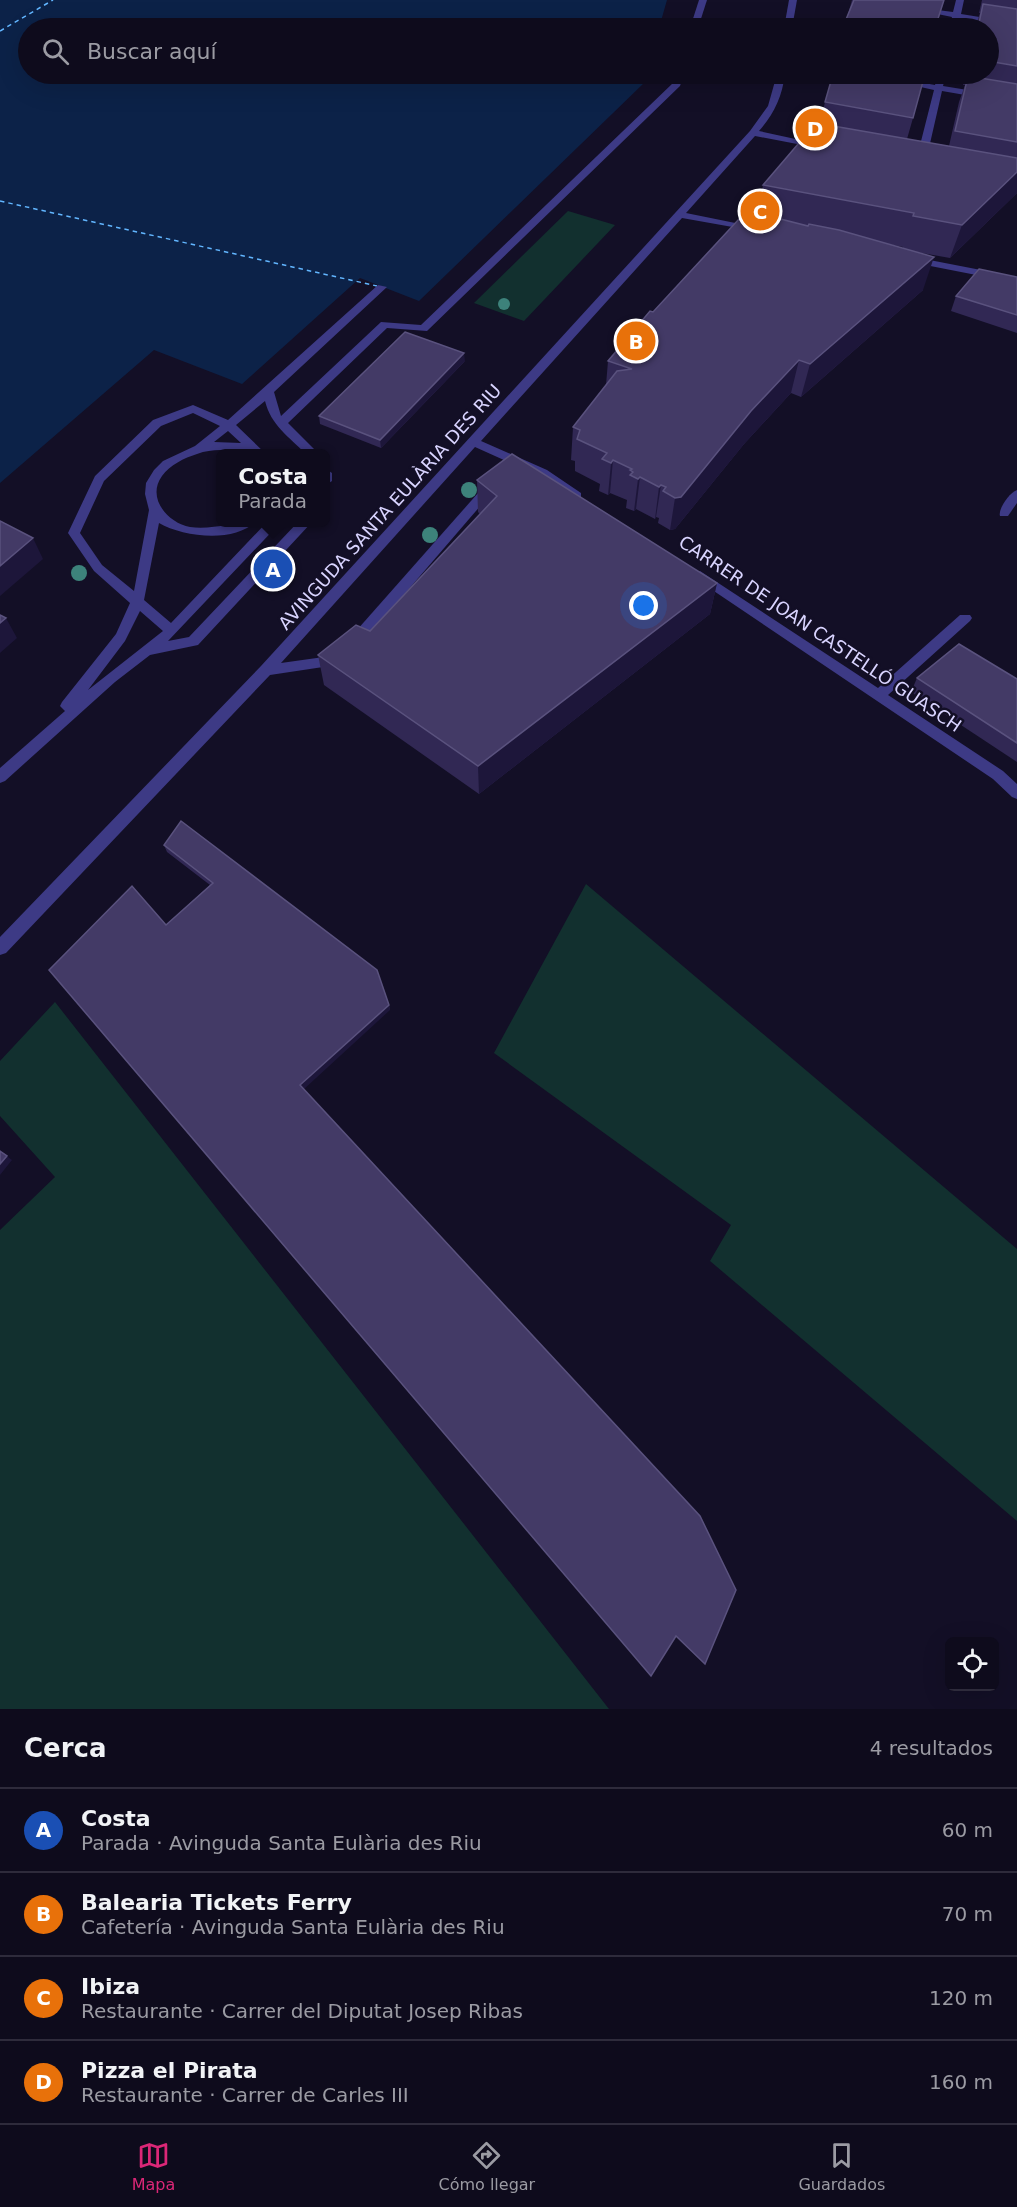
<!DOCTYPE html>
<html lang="es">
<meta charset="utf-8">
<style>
body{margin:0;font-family:"DejaVu Sans",sans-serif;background:#1c1929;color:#f1f3f6}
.controls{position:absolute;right:18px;bottom:18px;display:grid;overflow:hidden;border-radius:9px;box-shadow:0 6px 24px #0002}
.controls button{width:54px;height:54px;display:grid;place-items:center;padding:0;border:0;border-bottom:2px solid #2e2b3b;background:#0e0b1c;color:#f1f3f6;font:30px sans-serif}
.you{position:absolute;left:644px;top:606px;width:21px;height:21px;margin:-15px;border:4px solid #fff;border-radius:50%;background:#1a73e8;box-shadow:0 0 0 9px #1a73e833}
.badge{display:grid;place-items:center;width:39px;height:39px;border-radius:50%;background:#db2777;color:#fff;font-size:20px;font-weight:700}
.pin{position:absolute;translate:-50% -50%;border:3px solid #fff;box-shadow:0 2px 6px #0006}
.popup{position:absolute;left:216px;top:449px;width:114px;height:78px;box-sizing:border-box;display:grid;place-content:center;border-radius:9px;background:#0e0b1c;filter:drop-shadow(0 2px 4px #0005);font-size:20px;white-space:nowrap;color:#9b9ba3}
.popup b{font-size:22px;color:#f1f3f6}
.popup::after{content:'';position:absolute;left:50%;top:100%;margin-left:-12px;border:12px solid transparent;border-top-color:#0e0b1c}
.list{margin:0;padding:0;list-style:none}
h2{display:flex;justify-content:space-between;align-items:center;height:78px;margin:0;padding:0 24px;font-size:26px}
h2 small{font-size:20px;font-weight:400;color:#9b9ba3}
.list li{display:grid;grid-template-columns:39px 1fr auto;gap:18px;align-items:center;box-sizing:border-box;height:84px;padding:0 24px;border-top:2px solid #2e2b3b}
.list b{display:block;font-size:22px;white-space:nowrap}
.list p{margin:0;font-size:20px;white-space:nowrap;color:#9b9ba3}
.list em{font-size:20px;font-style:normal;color:#9b9ba3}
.icon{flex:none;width:33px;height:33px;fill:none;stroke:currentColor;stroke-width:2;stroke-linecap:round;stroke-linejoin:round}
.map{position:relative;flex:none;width:1017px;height:1709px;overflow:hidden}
.search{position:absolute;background:#0e0b1c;box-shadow:0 6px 24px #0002;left:18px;right:18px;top:18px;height:66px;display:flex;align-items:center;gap:15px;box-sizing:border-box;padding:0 21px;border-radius:33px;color:#9b9ba3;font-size:22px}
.sheet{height:414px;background:#0e0b1c}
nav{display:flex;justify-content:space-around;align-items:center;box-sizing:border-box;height:84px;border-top:2px solid #2e2b3b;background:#0e0b1c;font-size:16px;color:#9b9ba3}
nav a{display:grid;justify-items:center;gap:3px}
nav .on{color:#db2777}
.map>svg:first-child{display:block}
</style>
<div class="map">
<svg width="1017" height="1709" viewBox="0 0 1017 1709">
<rect width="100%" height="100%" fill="#130f26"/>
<g fill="#12302f">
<path d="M 568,211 L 615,225 L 524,321 L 474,303 Z"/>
<path d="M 586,884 L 1017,1249 L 1017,1521 L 710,1261 L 731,1225 L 494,1053 Z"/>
<path d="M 55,1002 L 609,1709 L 0,1709 L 0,1230 L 55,1177 L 0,1116 L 0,1061 Z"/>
</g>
<path fill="#0c2248" d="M 0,0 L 667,0 L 659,28 L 28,28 L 28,74 L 646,74 L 644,83 L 419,301 L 360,278 L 242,384 L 154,350 L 0,483 Z"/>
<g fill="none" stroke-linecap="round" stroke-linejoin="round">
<g stroke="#62b6ff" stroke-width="1.5" stroke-dasharray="4.5 4" stroke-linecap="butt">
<path d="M 0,31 L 53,0"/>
<path d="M 0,201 L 377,286"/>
</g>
<g fill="#3d3a85" fill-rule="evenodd">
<path d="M 699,0 L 707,0 L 698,28 L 690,28 Z"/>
<path d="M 789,0 L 797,0 L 792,28 L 784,28 Z"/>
<path d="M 956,0 L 964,0 L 961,14 L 1017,23 L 1017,27 L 959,18 L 957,28 L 949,28 L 952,17 L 918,10 L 922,8 L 953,12 Z"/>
<path d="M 676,74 L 684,74 L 680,86 L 427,331 L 387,328 L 288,423 L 319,454 L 306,454 C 288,436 271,425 265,401 L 236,425 L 266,454 C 242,454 221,445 197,454 C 184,458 170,465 162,476 C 146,498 168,523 190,527 C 212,530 233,522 255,522 C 234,543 183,537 159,523 L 144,600 L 171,623 L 267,522 L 281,522 L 168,641 L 189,637 L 298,522 L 312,522 L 198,645 L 150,655 L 115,682 L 5,781 L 0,783 L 0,768 L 65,711 L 60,706 L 62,702 L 116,634 L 130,603 L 94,571 L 68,533 L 95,476 L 153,420 L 193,405 L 228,420 L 378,285 L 387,287 L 274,392 L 281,416 L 381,322 L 421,325 L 673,83 ZM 193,413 L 220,426 L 195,446 L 163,461 L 154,470 L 146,483 L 145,494 L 149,510 L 134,591 L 102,565 L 80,533 L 104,481 L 161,426 ZM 228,431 L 241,443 L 214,442 ZM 140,611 L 163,631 L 88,690 L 125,641 Z"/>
<path d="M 777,74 L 785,74 C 782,97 774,114 759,131 L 823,145 L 818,148 L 755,136 L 686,213 L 755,227 L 755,231 L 682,218 L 481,441 L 547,470 L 581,493 L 581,499 L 573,499 L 539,476 L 475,447 L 281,663 L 338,655 L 343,656 L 345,660 L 343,664 L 270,675 L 6,953 L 0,955 L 0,937 L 261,666 L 750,131 L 768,106 Z"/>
<path d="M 938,74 L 946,74 L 943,86 L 1017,98 L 1017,104 L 942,91 L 926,161 L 921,164 L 916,161 L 934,90 L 898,82 L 902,79 L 935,85 Z"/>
<path d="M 914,257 L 1017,277 L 1017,283 L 910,262 L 910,258 Z"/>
<path d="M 326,469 L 332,473 L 332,481 L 326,485 Z"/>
<path d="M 490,483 L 496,487 L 494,490 L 359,647 L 349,647 L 347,643 L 349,639 L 486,484 Z"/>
<path d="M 1017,490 L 1017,503 L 1008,516 L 1000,516 C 998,509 1009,493 1017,490 Z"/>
<path d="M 700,571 L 878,688 L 960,615 L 970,615 L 972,618 L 970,621 L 888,695 L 1003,771 L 1017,784 L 1017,799 L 1012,797 L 993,779 L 696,579 L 694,576 Z"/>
</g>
</g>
<g fill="#3d827b">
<circle cx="504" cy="304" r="6"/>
<circle cx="469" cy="490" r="8"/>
<circle cx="430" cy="535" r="8"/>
<circle cx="79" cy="573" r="8"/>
</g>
<g fill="#312854" fill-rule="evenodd">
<path d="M 852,0 L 944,0 L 936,28 L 844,28 Z"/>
<path d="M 982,0 L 1017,0 L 1017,193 L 950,258 L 916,252 L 923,290 L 801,397 L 791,393 L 744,444 L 675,529 L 670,530 L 658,523 L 659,518 L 656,517 L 655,519 L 636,509 L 634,511 L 626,508 L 627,500 L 610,493 L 608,495 L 599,491 L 600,484 L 575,471 L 575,461 L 571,460 L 573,427 L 606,385 L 608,361 L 653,312 L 760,223 L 762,219 L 757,218 L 763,185 L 820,124 L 825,102 L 913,118 L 907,139 L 949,146 L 959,102 L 965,85 L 963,85 L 966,74 L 988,74 L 988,28 L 975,28 L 980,13 L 979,13 ZM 883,243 L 903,247 L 903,248 Z"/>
<path d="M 1017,277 L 1017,333 L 951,311 L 956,296 Z"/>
<path d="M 465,361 L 381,448 L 320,424 L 319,416 Z"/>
<path d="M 477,480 L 717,583 L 710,614 L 479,794 L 324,685 L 318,655 L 370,631 L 480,514 L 478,512 Z"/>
<path d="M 917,678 L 1017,679 L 1017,762 L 911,692 Z"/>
<path d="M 164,845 L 389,1005 L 390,1010 L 166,925 L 210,885 L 167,852 Z"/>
</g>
<g fill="#1d163a">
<path d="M 1017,172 L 1017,193 L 950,258 L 962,225 Z"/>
<path d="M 934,257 L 923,290 L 801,397 L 810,364 Z"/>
<path d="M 464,353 L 465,361 L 381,448 L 380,440 Z"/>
<path d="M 799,360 L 791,393 L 744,444 L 675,529 L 670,530 L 675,498 L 751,411 Z"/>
<path d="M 613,460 L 610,493 L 608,495 L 611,463 Z"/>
<path d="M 640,477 L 636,509 L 634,511 L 638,479 Z"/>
<path d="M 661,485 L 656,517 L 655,519 L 659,487 Z"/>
<path d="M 33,538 L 43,559 L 0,596 L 0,566 Z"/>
<path d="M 717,583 L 710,614 L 479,794 L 478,766 Z"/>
<path d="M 6,618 L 17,638 L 0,653 L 0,623 Z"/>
<path d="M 389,1005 L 390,1010 L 303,1090 L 300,1085 Z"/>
<path d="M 0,1151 L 12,1160 L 0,1175 Z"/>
</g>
<g fill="#433a66" stroke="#5a527e" stroke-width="1.5">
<path d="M 854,0 L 944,0 L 935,28 L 884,28 L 845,22 Z"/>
<path d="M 983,4 L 1017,9 L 1017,66 L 988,61 L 988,28 L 978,28 Z"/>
<path d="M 833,74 L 925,74 L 913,118 L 825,102 Z"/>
<path d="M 968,76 L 1017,84 L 1017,142 L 955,131 Z"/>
<path d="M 816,123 L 1017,158 L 1017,172 L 962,225 L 913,216 L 914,213 L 763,185 Z"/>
<path d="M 765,215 L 808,226 L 809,224 L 839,230 L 934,257 L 810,364 L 799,360 L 751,411 L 681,497 L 675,498 L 663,491 L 666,487 L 661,485 L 659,487 L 640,477 L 638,479 L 630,475 L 633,472 L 630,470 L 632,469 L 613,460 L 611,463 L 602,459 L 607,453 L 577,439 L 580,430 L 573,427 L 617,371 L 632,369 L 608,361 L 650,311 L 653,312 L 739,219 L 760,223 Z"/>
<path d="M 979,269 L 1017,277 L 1017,315 L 956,296 Z"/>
<path d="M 405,332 L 464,353 L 380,440 L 319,416 Z"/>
<path d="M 512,454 L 717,583 L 478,766 L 318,655 L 356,625 L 370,631 L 497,496 L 477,480 Z"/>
<path d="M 0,521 L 33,538 L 0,566 Z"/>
<path d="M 0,615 L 6,618 L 0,623 Z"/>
<path d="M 959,644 L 1017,679 L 1017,743 L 917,678 Z"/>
<path d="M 181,821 L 377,970 L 389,1005 L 300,1085 L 700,1516 L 736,1590 L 705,1664 L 676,1636 L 651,1676 L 49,970 L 132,886 L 166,925 L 213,883 L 164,845 Z"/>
<path d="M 0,1151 L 7,1156 L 0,1164 Z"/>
</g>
<g text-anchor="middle" stroke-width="5" stroke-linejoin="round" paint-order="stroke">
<g font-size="18" fill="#d9d4ff" stroke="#130f26">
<text transform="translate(390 507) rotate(-48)" y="6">AVINGUDA SANTA EULÀRIA DES RIU</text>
<text transform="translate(820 634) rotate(34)" y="6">CARRER DE JOAN CASTELLÓ GUASCH</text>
</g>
</g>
</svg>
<div class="controls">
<button><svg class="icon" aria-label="locate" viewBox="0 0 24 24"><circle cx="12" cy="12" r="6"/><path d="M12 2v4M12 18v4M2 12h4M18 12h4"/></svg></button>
</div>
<div class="you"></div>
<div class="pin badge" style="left:273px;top:569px;background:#1a4fb4">A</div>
<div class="popup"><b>Costa</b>Parada</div>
<div class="pin badge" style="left:636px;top:341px;background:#e8710a">B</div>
<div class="pin badge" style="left:760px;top:211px;background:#e8710a">C</div>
<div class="pin badge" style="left:815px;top:128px;background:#e8710a">D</div>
<div class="search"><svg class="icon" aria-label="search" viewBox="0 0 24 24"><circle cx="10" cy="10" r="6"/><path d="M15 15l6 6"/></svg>Buscar aquí</div>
</div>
<section class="sheet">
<h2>Cerca<small>4 resultados</small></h2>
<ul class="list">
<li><span class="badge" style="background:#1a4fb4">A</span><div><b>Costa</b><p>Parada · Avinguda Santa Eulària des Riu</p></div><em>60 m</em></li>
<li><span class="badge" style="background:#e8710a">B</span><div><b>Balearia Tickets Ferry</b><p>Cafetería · Avinguda Santa Eulària des Riu</p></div><em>70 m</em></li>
<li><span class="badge" style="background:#e8710a">C</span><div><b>Ibiza</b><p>Restaurante · Carrer del Diputat Josep Ribas</p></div><em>120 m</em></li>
<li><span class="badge" style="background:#e8710a">D</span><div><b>Pizza el Pirata</b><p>Restaurante · Carrer de Carles III</p></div><em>160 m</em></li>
</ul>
</section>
<nav>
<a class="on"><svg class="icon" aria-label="map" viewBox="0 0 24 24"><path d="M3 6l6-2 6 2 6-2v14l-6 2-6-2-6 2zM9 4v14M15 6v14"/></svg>Mapa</a>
<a><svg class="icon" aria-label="directions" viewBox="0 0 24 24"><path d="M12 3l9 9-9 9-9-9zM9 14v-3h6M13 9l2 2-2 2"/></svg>Cómo llegar</a>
<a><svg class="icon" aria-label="saved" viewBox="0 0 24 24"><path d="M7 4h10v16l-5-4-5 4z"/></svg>Guardados</a>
</nav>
